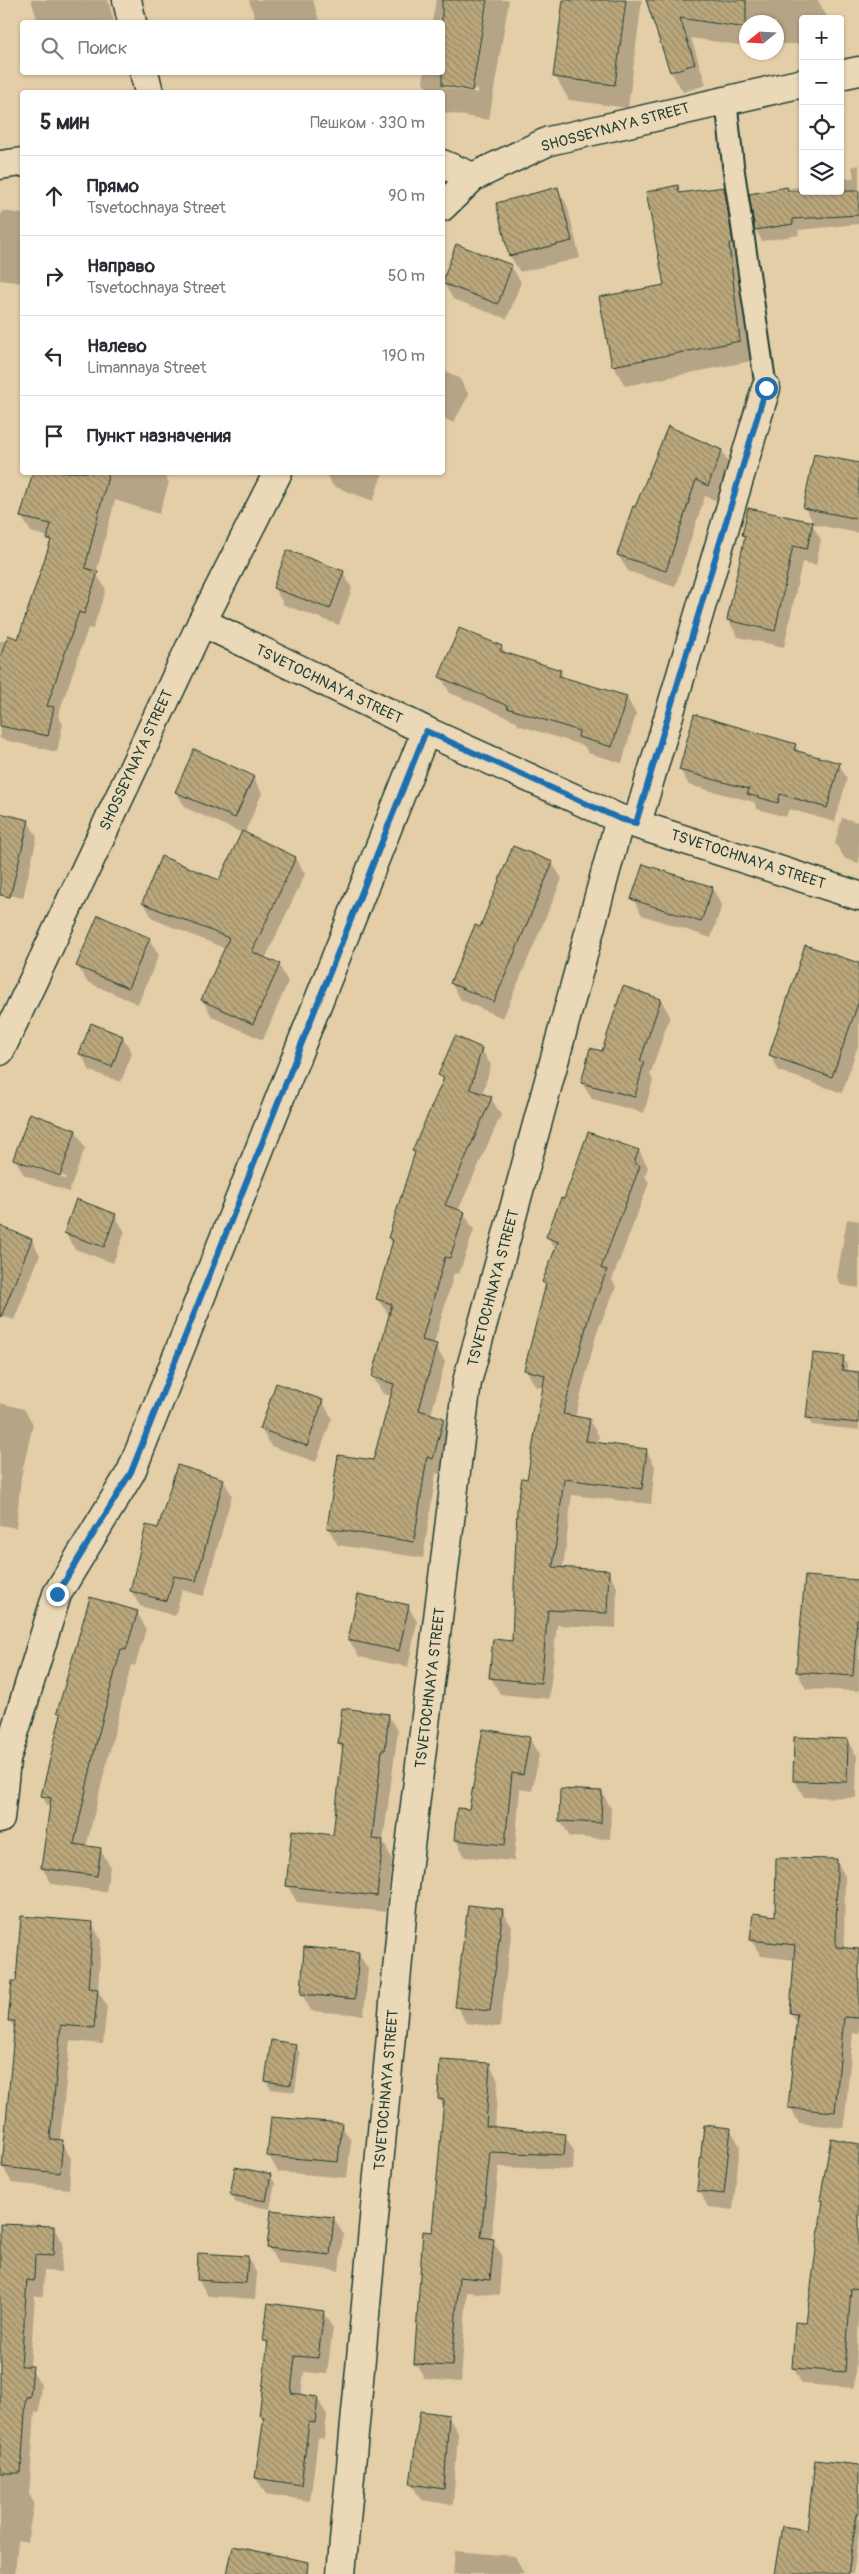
<!DOCTYPE html>
<html lang="ru">
<meta charset="utf-8">
<style>
body{margin:0;font-family:Pangolin,sans-serif;background:#f7f7f7;color:#2b2b33}
.controls{position:absolute;right:15px;top:15px;display:grid;overflow:hidden;border-radius:5px;box-shadow:0 1px 4px #0004}
.controls button{width:45px;height:45px;display:grid;place-items:center;padding:0;border:0;border-bottom:1px solid #e1e1e2;background:#fff;color:#2b2b33;font:25px sans-serif}
.compass{position:absolute;left:739px;top:15px;width:45px;height:45px;border-radius:50%;background:#fff;box-shadow:0 1px 4px #0004;rotate:252deg}
.stop{position:absolute;width:15px;height:15px;margin:-11px;border:4px solid #1f6fb2;border-radius:50%;background:#fff}
.stop.end{background:#1f6fb2;border-color:#fff;box-shadow:0 1px 5px #0008}
.list{margin:0;padding:0;list-style:none}
h2{display:flex;justify-content:space-between;align-items:center;height:65px;margin:0;padding:0 20px;font-size:21px}
h2 small{font-size:16px;font-weight:400;color:#7c7c81}
.list li{display:grid;grid-template-columns:32px 1fr auto;gap:15px;align-items:center;box-sizing:border-box;height:80px;padding:0 20px;border-top:1px solid #e1e1e2}
.list b{display:block;font-size:19px;white-space:nowrap}
.list p{margin:0;font-size:16px;white-space:nowrap;color:#7c7c81}
.list em{font-size:16px;font-style:normal;color:#7c7c81}
.icon{flex:none;width:28px;height:28px;fill:none;stroke:currentColor;stroke-width:2;stroke-linecap:round;stroke-linejoin:round}
.map{position:relative;flex:none;width:859px;height:2574px;overflow:hidden}
.search{position:absolute;background:#fff;box-shadow:0 1px 4px #0004;left:20px;top:20px;width:425px;height:55px;display:flex;align-items:center;gap:12px;box-sizing:border-box;padding:0 18px;border-radius:5px;color:#7c7c81;font-size:19px}
.panel{position:absolute;background:#fff;box-shadow:0 1px 4px #0004;left:20px;top:90px;width:425px;height:385px;border-radius:5px}
.map>svg:first-child{display:block}
</style>
<div class="map">
<svg width="859" height="2574" viewBox="0 0 859 2574">
<defs>
<pattern id="building-back-hatch" width="6" height="6" patternUnits="userSpaceOnUse" patternTransform="scale(1.25)"><rect width="6" height="6" fill="#bba77c"/><path d="M-1 5l2 2M0 0l6 6M5-1l2 2" fill="none" stroke="#978966"/></pattern>
</defs>
<rect width="100%" height="100%" fill="#e3cea8"/>
<filter id="ink" filterUnits="userSpaceOnUse"><feTurbulence type="fractalNoise" baseFrequency=".02" numOctaves="2"/><feDisplacementMap in="SourceGraphic" scale="10" xChannelSelector="R" yChannelSelector="G"/><feConvolveMatrix kernelMatrix="1 2 1 2 8 2 1 2 1" color-interpolation-filters="sRGB"/></filter>
<g filter="url(#ink)">
<g fill="#0003" fill-rule="evenodd">
<path d="M 31,0 L 108,0 L 114,22 L 38,22 Z"/>
<path d="M 249,0 L 313,0 L 319,21 L 256,22 Z"/>
<path d="M 436,0 L 509,0 L 489,120 L 442,112 L 442,92 L 429,92 L 423,82 L 424,72 L 442,72 L 442,22 L 432,22 ZM 443,84 L 478,90 L 478,93 L 443,87 Z"/>
<path d="M 564,0 L 642,0 L 628,108 L 569,100 L 555,76 Z"/>
<path d="M 648,0 L 818,0 L 828,19 L 803,19 L 803,44 L 776,44 L 776,22 L 746,22 L 746,46 L 691,38 L 706,85 L 683,92 L 671,72 Z"/>
<path d="M 859,165 L 859,224 L 798,230 L 799,235 L 762,241 L 756,230 L 751,195 L 803,186 L 803,191 L 840,191 L 840,178 L 854,178 L 852,167 Z"/>
<path d="M 677,187 L 681,194 L 724,188 L 735,208 L 751,361 L 625,386 L 613,365 L 665,286 Z"/>
<path d="M 558,189 L 567,205 L 580,258 L 520,272 L 510,256 L 497,204 Z"/>
<path d="M 2,211 L 22,214 L 22,283 L 0,280 L 0,219 Z"/>
<path d="M 511,266 L 521,282 L 507,319 L 453,299 L 443,282 Z"/>
<path d="M 442,369 L 459,378 L 469,395 L 453,423 L 442,417 Z"/>
<path d="M 722,451 L 731,467 L 717,501 L 705,496 L 675,587 L 628,571 L 618,555 L 636,508 Z"/>
<path d="M 859,464 L 859,533 L 812,524 L 821,540 L 816,565 L 802,562 L 784,647 L 738,637 L 728,620 L 746,539 L 743,535 L 749,509 L 814,523 L 805,508 Z"/>
<path d="M 34,472 L 163,472 L 169,483 L 159,514 L 115,500 L 96,574 L 106,589 L 93,629 L 88,628 L 58,716 L 63,724 L 57,752 L 0,739 L 0,641 L 19,641 L 51,544 L 49,537 L 31,532 L 21,516 Z"/>
<path d="M 325,472 L 383,472 L 373,501 L 333,486 Z"/>
<path d="M 343,572 L 352,588 L 339,625 L 284,605 L 274,588 Z"/>
<path d="M 502,647 L 506,654 L 560,671 L 565,679 L 627,698 L 636,714 L 622,763 L 588,753 L 584,746 L 518,725 L 516,721 L 450,693 L 440,676 Z"/>
<path d="M 795,745 L 799,752 L 839,764 L 847,779 L 835,822 L 789,809 L 786,817 L 757,809 L 754,802 L 689,785 L 680,770 Z"/>
<path d="M 253,777 L 262,793 L 245,833 L 296,858 L 305,874 L 265,959 L 279,965 L 288,982 L 263,1040 L 212,1017 L 203,1000 L 226,949 L 153,919 L 144,903 L 220,882 L 242,833 L 186,808 L 176,792 Z"/>
<path d="M 0,814 L 28,821 L 37,837 L 23,898 L 0,893 Z"/>
<path d="M 842,818 L 859,822 L 859,863 L 845,859 L 835,843 Z"/>
<path d="M 552,863 L 562,879 L 503,1018 L 461,1000 L 451,983 L 481,929 Z"/>
<path d="M 712,888 L 722,905 L 711,938 L 642,915 L 633,899 Z"/>
<path d="M 149,939 L 159,955 L 138,1004 L 87,982 L 77,965 Z"/>
<path d="M 859,964 L 859,1043 L 842,1093 L 779,1071 L 770,1055 Z"/>
<path d="M 661,1000 L 670,1016 L 650,1075 L 653,1080 L 644,1113 L 592,1099 L 582,1083 L 602,1052 Z"/>
<path d="M 123,1037 L 132,1053 L 121,1082 L 90,1071 L 81,1054 Z"/>
<path d="M 481,1049 L 491,1065 L 482,1095 L 491,1098 L 501,1115 L 458,1211 L 464,1213 L 474,1230 L 459,1274 L 454,1273 L 434,1344 L 445,1362 L 431,1415 L 443,1419 L 453,1435 L 442,1475 L 436,1473 L 423,1558 L 338,1545 L 328,1528 L 374,1462 L 392,1396 L 383,1394 L 373,1377 L 390,1316 L 377,1299 L 393,1245 L 389,1238 L 416,1155 L 413,1151 L 444,1082 L 440,1075 Z"/>
<path d="M 76,1131 L 85,1148 L 69,1192 L 24,1175 L 15,1159 ZM 27,1162 L 66,1177 L 65,1179 L 27,1165 Z"/>
<path d="M 639,1151 L 648,1167 L 645,1176 L 649,1183 L 612,1280 L 616,1287 L 597,1332 L 575,1418 L 589,1420 L 599,1436 L 597,1444 L 646,1450 L 655,1466 L 651,1504 L 572,1495 L 563,1569 L 608,1571 L 617,1587 L 616,1628 L 557,1625 L 549,1699 L 500,1694 L 491,1678 L 513,1642 L 528,1480 L 544,1388 L 535,1386 L 526,1369 L 546,1288 L 543,1282 L 556,1251 L 548,1237 L 565,1201 Z"/>
<path d="M 115,1215 L 125,1232 L 113,1263 L 75,1249 L 65,1233 Z"/>
<path d="M 847,1219 L 859,1221 L 859,1288 L 841,1285 L 837,1277 Z"/>
<path d="M 0,1227 L 32,1240 L 40,1255 L 14,1320 L 0,1315 Z"/>
<path d="M 843,1357 L 847,1365 L 847,1372 L 859,1373 L 859,1430 L 812,1425 L 807,1417 Z"/>
<path d="M 322,1401 L 332,1418 L 316,1462 L 271,1446 L 261,1429 Z"/>
<path d="M 0,1403 L 24,1409 L 33,1424 L 21,1477 L 16,1528 L 0,1525 Z"/>
<path d="M 223,1480 L 232,1495 L 204,1596 L 182,1590 L 175,1616 L 140,1606 L 131,1591 Z"/>
<path d="M 859,1581 L 859,1691 L 806,1689 L 797,1672 Z"/>
<path d="M 408,1606 L 417,1622 L 408,1667 L 359,1657 L 349,1640 Z"/>
<path d="M 137,1612 L 146,1629 L 135,1666 L 131,1665 L 86,1847 L 100,1849 L 110,1866 L 106,1892 L 52,1884 L 42,1868 L 50,1810 L 42,1796 L 61,1718 L 58,1712 Z"/>
<path d="M 388,1715 L 398,1731 L 383,1842 L 392,1858 L 386,1912 L 297,1902 L 287,1885 L 334,1836 L 344,1752 L 339,1744 Z"/>
<path d="M 529,1738 L 539,1755 L 532,1791 L 520,1789 L 514,1861 L 465,1857 L 456,1840 Z"/>
<path d="M 847,1740 L 857,1756 L 856,1798 L 804,1797 L 794,1780 Z"/>
<path d="M 602,1792 L 611,1809 L 610,1839 L 570,1837 L 560,1820 Z"/>
<path d="M 836,1860 L 845,1876 L 844,1949 L 859,1950 L 859,2033 L 853,2033 L 844,2128 L 799,2123 L 790,2107 L 797,2024 L 791,2013 L 795,1960 L 761,1956 L 751,1940 Z"/>
<path d="M 502,1910 L 512,1927 L 500,2027 L 466,2023 L 457,2006 Z"/>
<path d="M 92,1923 L 101,1940 L 98,1991 L 107,2006 L 103,2044 L 70,2041 L 60,2141 L 71,2158 L 69,2189 L 12,2183 L 3,2167 L 15,2030 L 10,2021 L 17,1983 Z"/>
<path d="M 358,1953 L 368,1969 L 364,2015 L 311,2011 L 302,1994 Z"/>
<path d="M 295,2045 L 300,2053 L 295,2092 L 271,2089 L 266,2081 Z"/>
<path d="M 489,2064 L 498,2080 L 495,2128 L 565,2136 L 574,2151 L 573,2170 L 499,2167 L 491,2240 L 502,2255 L 499,2295 L 467,2292 L 461,2382 L 425,2379 L 416,2364 L 433,2234 L 445,2109 L 439,2099 Z"/>
<path d="M 341,2124 L 351,2141 L 347,2178 L 278,2172 L 269,2156 Z"/>
<path d="M 730,2129 L 740,2146 L 733,2210 L 708,2207 L 699,2190 Z"/>
<path d="M 859,2145 L 859,2321 L 854,2388 L 802,2384 L 793,2367 L 807,2324 L 824,2204 L 821,2200 Z"/>
<path d="M 270,2175 L 275,2183 L 270,2209 L 236,2203 L 231,2195 Z"/>
<path d="M 334,2218 L 343,2234 L 339,2271 L 278,2264 L 269,2248 Z"/>
<path d="M 0,2225 L 53,2227 L 63,2243 L 61,2272 L 44,2271 L 43,2296 L 35,2296 L 30,2368 L 41,2384 L 39,2413 L 35,2412 L 29,2494 L 34,2503 L 27,2542 L 18,2540 L 15,2574 L 0,2574 Z"/>
<path d="M 247,2257 L 257,2274 L 255,2299 L 208,2296 L 198,2279 Z"/>
<path d="M 323,2312 L 333,2328 L 327,2374 L 304,2372 L 301,2396 L 317,2398 L 327,2415 L 324,2439 L 318,2438 L 310,2501 L 266,2494 L 256,2478 L 264,2423 L 260,2416 L 268,2347 L 264,2340 Z"/>
<path d="M 448,2416 L 458,2433 L 453,2505 L 421,2500 L 411,2483 Z"/>
<path d="M 859,2466 L 859,2533 L 853,2574 L 775,2574 Z"/>
<path d="M 455,2551 L 515,2556 L 524,2574 L 453,2574 Z"/>
</g>
<g fill="url(#building-back-hatch)" stroke="#1f3d34">
<path d="M 442,0 L 487,0 L 472,91 L 442,85 Z"/>
<path d="M 563,0 L 626,0 L 615,85 L 553,77 Z"/>
<path d="M 646,0 L 746,0 L 746,28 L 680,18 L 695,64 L 670,72 Z"/>
<path d="M 678,185 L 679,193 L 724,187 L 733,243 L 729,244 L 740,341 L 612,366 L 599,297 L 664,285 L 646,192 Z"/>
<path d="M 558,187 L 572,241 L 509,256 L 496,203 Z"/>
<path d="M 787,187 L 788,191 L 859,191 L 859,215 L 793,219 L 793,224 L 755,230 L 749,194 Z"/>
<path d="M 456,244 L 512,265 L 498,304 L 442,283 Z"/>
<path d="M 668,426 L 722,450 L 708,486 L 696,480 L 666,571 L 617,555 L 633,506 L 635,507 Z"/>
<path d="M 814,454 L 859,463 L 859,519 L 803,508 Z"/>
<path d="M 33,472 L 109,472 L 85,568 L 98,572 L 84,614 L 79,612 L 47,706 L 54,707 L 48,736 L 0,726 L 0,658 L 8,635 L 18,639 L 51,540 L 47,539 L 51,524 L 20,517 Z"/>
<path d="M 748,508 L 813,522 L 807,549 L 793,546 L 775,631 L 727,620 L 745,536 L 742,535 Z"/>
<path d="M 287,550 L 344,571 L 330,609 L 273,588 Z"/>
<path d="M 459,628 L 502,646 L 500,651 L 561,670 L 559,676 L 627,696 L 612,747 L 578,737 L 579,731 L 507,708 L 508,706 L 439,677 Z"/>
<path d="M 694,714 L 796,744 L 794,750 L 840,763 L 827,808 L 780,794 L 778,803 L 747,794 L 749,789 L 679,770 Z"/>
<path d="M 194,749 L 254,776 L 235,818 L 175,792 Z"/>
<path d="M 0,813 L 29,820 L 10,897 L 0,895 Z"/>
<path d="M 242,831 L 296,857 L 252,952 L 280,964 L 253,1024 L 201,1000 L 229,938 L 142,903 L 161,856 L 219,880 Z"/>
<path d="M 513,846 L 553,862 L 494,1002 L 450,983 L 475,925 L 480,927 Z"/>
<path d="M 643,864 L 713,887 L 701,922 L 631,899 Z"/>
<path d="M 98,915 L 150,938 L 128,988 L 76,966 Z"/>
<path d="M 805,945 L 859,963 L 859,1001 L 832,1077 L 769,1055 Z"/>
<path d="M 623,986 L 661,999 L 640,1061 L 644,1062 L 635,1097 L 581,1083 L 590,1048 L 602,1051 Z"/>
<path d="M 91,1023 L 123,1036 L 112,1067 L 79,1054 Z"/>
<path d="M 455,1036 L 482,1048 L 470,1089 L 492,1097 L 445,1205 L 465,1212 L 450,1258 L 445,1257 L 422,1340 L 437,1344 L 419,1410 L 444,1418 L 433,1459 L 427,1457 L 414,1542 L 327,1528 L 338,1455 L 373,1460 L 394,1384 L 372,1377 L 392,1304 L 376,1299 L 393,1240 L 388,1238 L 415,1152 L 412,1151 L 444,1078 L 438,1075 Z"/>
<path d="M 30,1113 L 76,1130 L 60,1176 L 13,1159 Z"/>
<path d="M 588,1132 L 639,1150 L 634,1163 L 640,1166 L 601,1268 L 607,1270 L 589,1316 L 563,1414 L 590,1419 L 586,1441 L 647,1449 L 642,1489 L 564,1479 L 553,1567 L 609,1570 L 607,1613 L 548,1610 L 541,1683 L 489,1678 L 493,1639 L 512,1641 L 517,1508 L 522,1478 L 527,1479 L 545,1375 L 524,1370 L 546,1284 L 542,1282 L 558,1242 L 546,1237 L 561,1198 L 564,1199 Z"/>
<path d="M 76,1199 L 116,1214 L 104,1247 L 64,1233 Z"/>
<path d="M 0,1226 L 32,1239 L 1,1317 L 0,1316 Z"/>
<path d="M 813,1353 L 844,1356 L 842,1370 L 859,1372 L 859,1423 L 806,1418 Z"/>
<path d="M 276,1383 L 323,1400 L 307,1446 L 260,1429 Z"/>
<path d="M 177,1465 L 224,1479 L 196,1581 L 174,1576 L 167,1601 L 130,1591 L 146,1525 L 158,1528 Z"/>
<path d="M 805,1576 L 859,1580 L 859,1619 L 857,1619 L 853,1676 L 796,1672 Z"/>
<path d="M 358,1594 L 409,1605 L 399,1651 L 348,1640 Z"/>
<path d="M 90,1597 L 138,1611 L 126,1650 L 121,1649 L 97,1740 L 74,1844 L 101,1848 L 97,1876 L 41,1868 L 51,1798 L 41,1796 L 61,1714 L 57,1712 Z"/>
<path d="M 342,1708 L 389,1714 L 385,1750 L 382,1750 L 372,1839 L 383,1840 L 377,1896 L 286,1886 L 292,1830 L 333,1835 L 343,1745 L 338,1744 Z"/>
<path d="M 483,1729 L 530,1737 L 523,1775 L 512,1773 L 505,1845 L 454,1840 L 457,1808 L 469,1809 Z"/>
<path d="M 794,1737 L 848,1739 L 847,1782 L 793,1781 Z"/>
<path d="M 560,1789 L 602,1791 L 601,1823 L 559,1821 Z"/>
<path d="M 776,1858 L 837,1859 L 836,1947 L 859,1949 L 859,2018 L 844,2017 L 835,2112 L 788,2108 L 797,2014 L 790,2013 L 795,1945 L 750,1940 L 753,1913 L 775,1916 Z"/>
<path d="M 468,1905 L 503,1909 L 490,2011 L 455,2007 Z"/>
<path d="M 21,1916 L 93,1922 L 88,1988 L 98,1989 L 94,2028 L 61,2025 L 50,2139 L 63,2140 L 60,2173 L 2,2167 L 15,2021 L 8,2021 L 12,1981 L 16,1981 Z"/>
<path d="M 304,1947 L 359,1952 L 355,1999 L 301,1994 Z"/>
<path d="M 271,2040 L 296,2044 L 291,2085 L 265,2081 Z"/>
<path d="M 440,2060 L 490,2063 L 486,2126 L 566,2134 L 564,2155 L 490,2152 L 481,2237 L 494,2239 L 490,2280 L 459,2277 L 452,2366 L 414,2364 L 423,2231 L 432,2232 L 444,2100 L 438,2099 Z"/>
<path d="M 271,2117 L 342,2123 L 338,2162 L 267,2156 Z"/>
<path d="M 704,2125 L 731,2128 L 724,2194 L 697,2191 Z"/>
<path d="M 831,2138 L 859,2144 L 859,2289 L 851,2288 L 845,2372 L 792,2368 L 795,2322 L 806,2323 L 823,2200 L 820,2200 Z"/>
<path d="M 235,2167 L 271,2174 L 266,2201 L 230,2195 Z"/>
<path d="M 271,2210 L 334,2217 L 330,2255 L 267,2248 Z"/>
<path d="M 0,2224 L 54,2226 L 53,2256 L 35,2255 L 34,2281 L 27,2280 L 21,2366 L 33,2366 L 30,2397 L 26,2397 L 21,2473 L 0,2473 Z"/>
<path d="M 198,2253 L 248,2256 L 246,2283 L 197,2280 Z"/>
<path d="M 268,2303 L 324,2311 L 318,2358 L 295,2356 L 291,2393 L 318,2397 L 315,2423 L 309,2422 L 301,2485 L 255,2478 L 264,2417 L 259,2416 L 268,2341 L 263,2341 Z"/>
<path d="M 420,2411 L 449,2415 L 444,2489 L 410,2484 Z"/>
<path d="M 815,2460 L 859,2465 L 859,2514 L 857,2514 L 848,2574 L 774,2574 L 782,2526 L 807,2530 Z"/>
<path d="M 233,2546 L 308,2562 L 307,2574 L 227,2574 Z"/>
</g>
<g fill="none" stroke-linecap="round" stroke-linejoin="round">
<g stroke="#1f3d34" stroke-width="24">
<path id="service" d="M 726,99 L 733,165 L 766,388"/>
</g>
<g stroke="#1f3d34" stroke-width="31">
<g id="minor">
<path d="M 127,0 L 132,22"/>
<path d="M 144,72 L 149,92"/>
<path d="M 442,164 L 473,177"/>
<path d="M 0,165 L 22,162"/>
<path d="M 202,622 L 426,731 L 620,819 L 859,896"/>
<path d="M 637,823 L 766,388"/>
<path d="M 0,1819 L 6,1760 L 57,1594 L 131,1472 L 426,731"/>
<path d="M 341,2574 L 404,1895 L 467,1382 L 620,819"/>
</g>
</g>
<g stroke="#1f3d34" stroke-width="31">
<g id="secondary">
<path d="M 840,75 L 859,71"/>
<path d="M 442,207 L 473,177 L 549,141 L 803,83"/>
<path d="M 0,1051 L 202,622 L 278,472"/>
</g>
</g>
<use href="#service" stroke="#ebd8b6" stroke-width="20"/>
<use href="#minor" stroke="#ebd8b6" stroke-width="28"/>
<use href="#secondary" stroke="#ebd8b6" stroke-width="28"/>
</g>
</g>
<g fill="none" stroke-linecap="round" stroke-linejoin="round" filter="url(#ink)">
<path stroke="#1f6fb2" stroke-width="6" d="M 57,1594 L 131,1472 L 426,731 L 620,819 L 636,823 L 766,388"/>
</g>
<g text-anchor="middle" stroke-width="5" stroke-linejoin="round" paint-order="stroke">
<g font-size="15" fill="#1f3d34" stroke="#ebd8b6">
<text transform="translate(615 127) rotate(-15)" y="5">SHOSSEYNAYA STREET</text>
<text transform="translate(329 684) rotate(26)" y="5">TSVETOCHNAYA STREET</text>
<text transform="translate(136 760) rotate(-65)" y="5">SHOSSEYNAYA STREET</text>
<text transform="translate(748 859) rotate(18)" y="5">TSVETOCHNAYA STREET</text>
<text transform="translate(493 1288) rotate(-75)" y="5">TSVETOCHNAYA STREET</text>
<text transform="translate(430 1688) rotate(-83)" y="5">TSVETOCHNAYA STREET</text>
<text transform="translate(386 2090) rotate(-85)" y="5">TSVETOCHNAYA STREET</text>
</g>
</g>
</svg>
<div class="controls">
<button>+</button>
<button>−</button>
<button><svg class="icon" aria-label="locate" viewBox="0 0 24 24"><circle cx="12" cy="12" r="6"/><path d="M12 2v4M12 18v4M2 12h4M18 12h4"/></svg></button>
<button><svg class="icon" aria-label="layers" viewBox="0 0 24 24"><path d="M12 4l9 5-9 5-9-5zM3 14l9 5 9-5"/></svg></button>
</div>
<svg class="compass" viewBox="-18 -18 36 36"><path d="M0-13l5 13h-10z" fill="#e53935"/><path d="M0 13l5-13h-10z" fill="#7c7c81"/></svg>
<div class="stop" style="left:766px;top:388px"></div>
<div class="stop end" style="left:57px;top:1594px"></div>
<div class="search"><svg class="icon" aria-label="search" viewBox="0 0 24 24"><circle cx="10" cy="10" r="6"/><path d="M15 15l6 6"/></svg>Поиск</div>
<section class="panel">
<h2>5 мин<small>Пешком · 330 m</small></h2>
<ul class="list">
<li><svg class="icon" aria-label="ahead" viewBox="0 0 24 24"><path d="M12 20V5M6 11l6-6 6 6"/></svg><div><b>Прямо</b><p>Tsvetochnaya Street</p></div><em>90 m</em></li>
<li><svg class="icon" aria-label="right" viewBox="0 0 24 24"><path d="M7 20v-9h11M14 6l5 5-5 5"/></svg><div><b>Направо</b><p>Tsvetochnaya Street</p></div><em>50 m</em></li>
<li><svg class="icon" aria-label="left" viewBox="0 0 24 24"><path d="M17 20v-9H6M10 6l-5 5 5 5"/></svg><div><b>Налево</b><p>Limannaya Street</p></div><em>190 m</em></li>
<li><svg class="icon" aria-label="arrive" viewBox="0 0 24 24"><path d="M6 21V4h12l-3 4 3 4H6"/></svg><div><b>Пункт назначения</b></div></li>
</ul>
</section>
</div>
